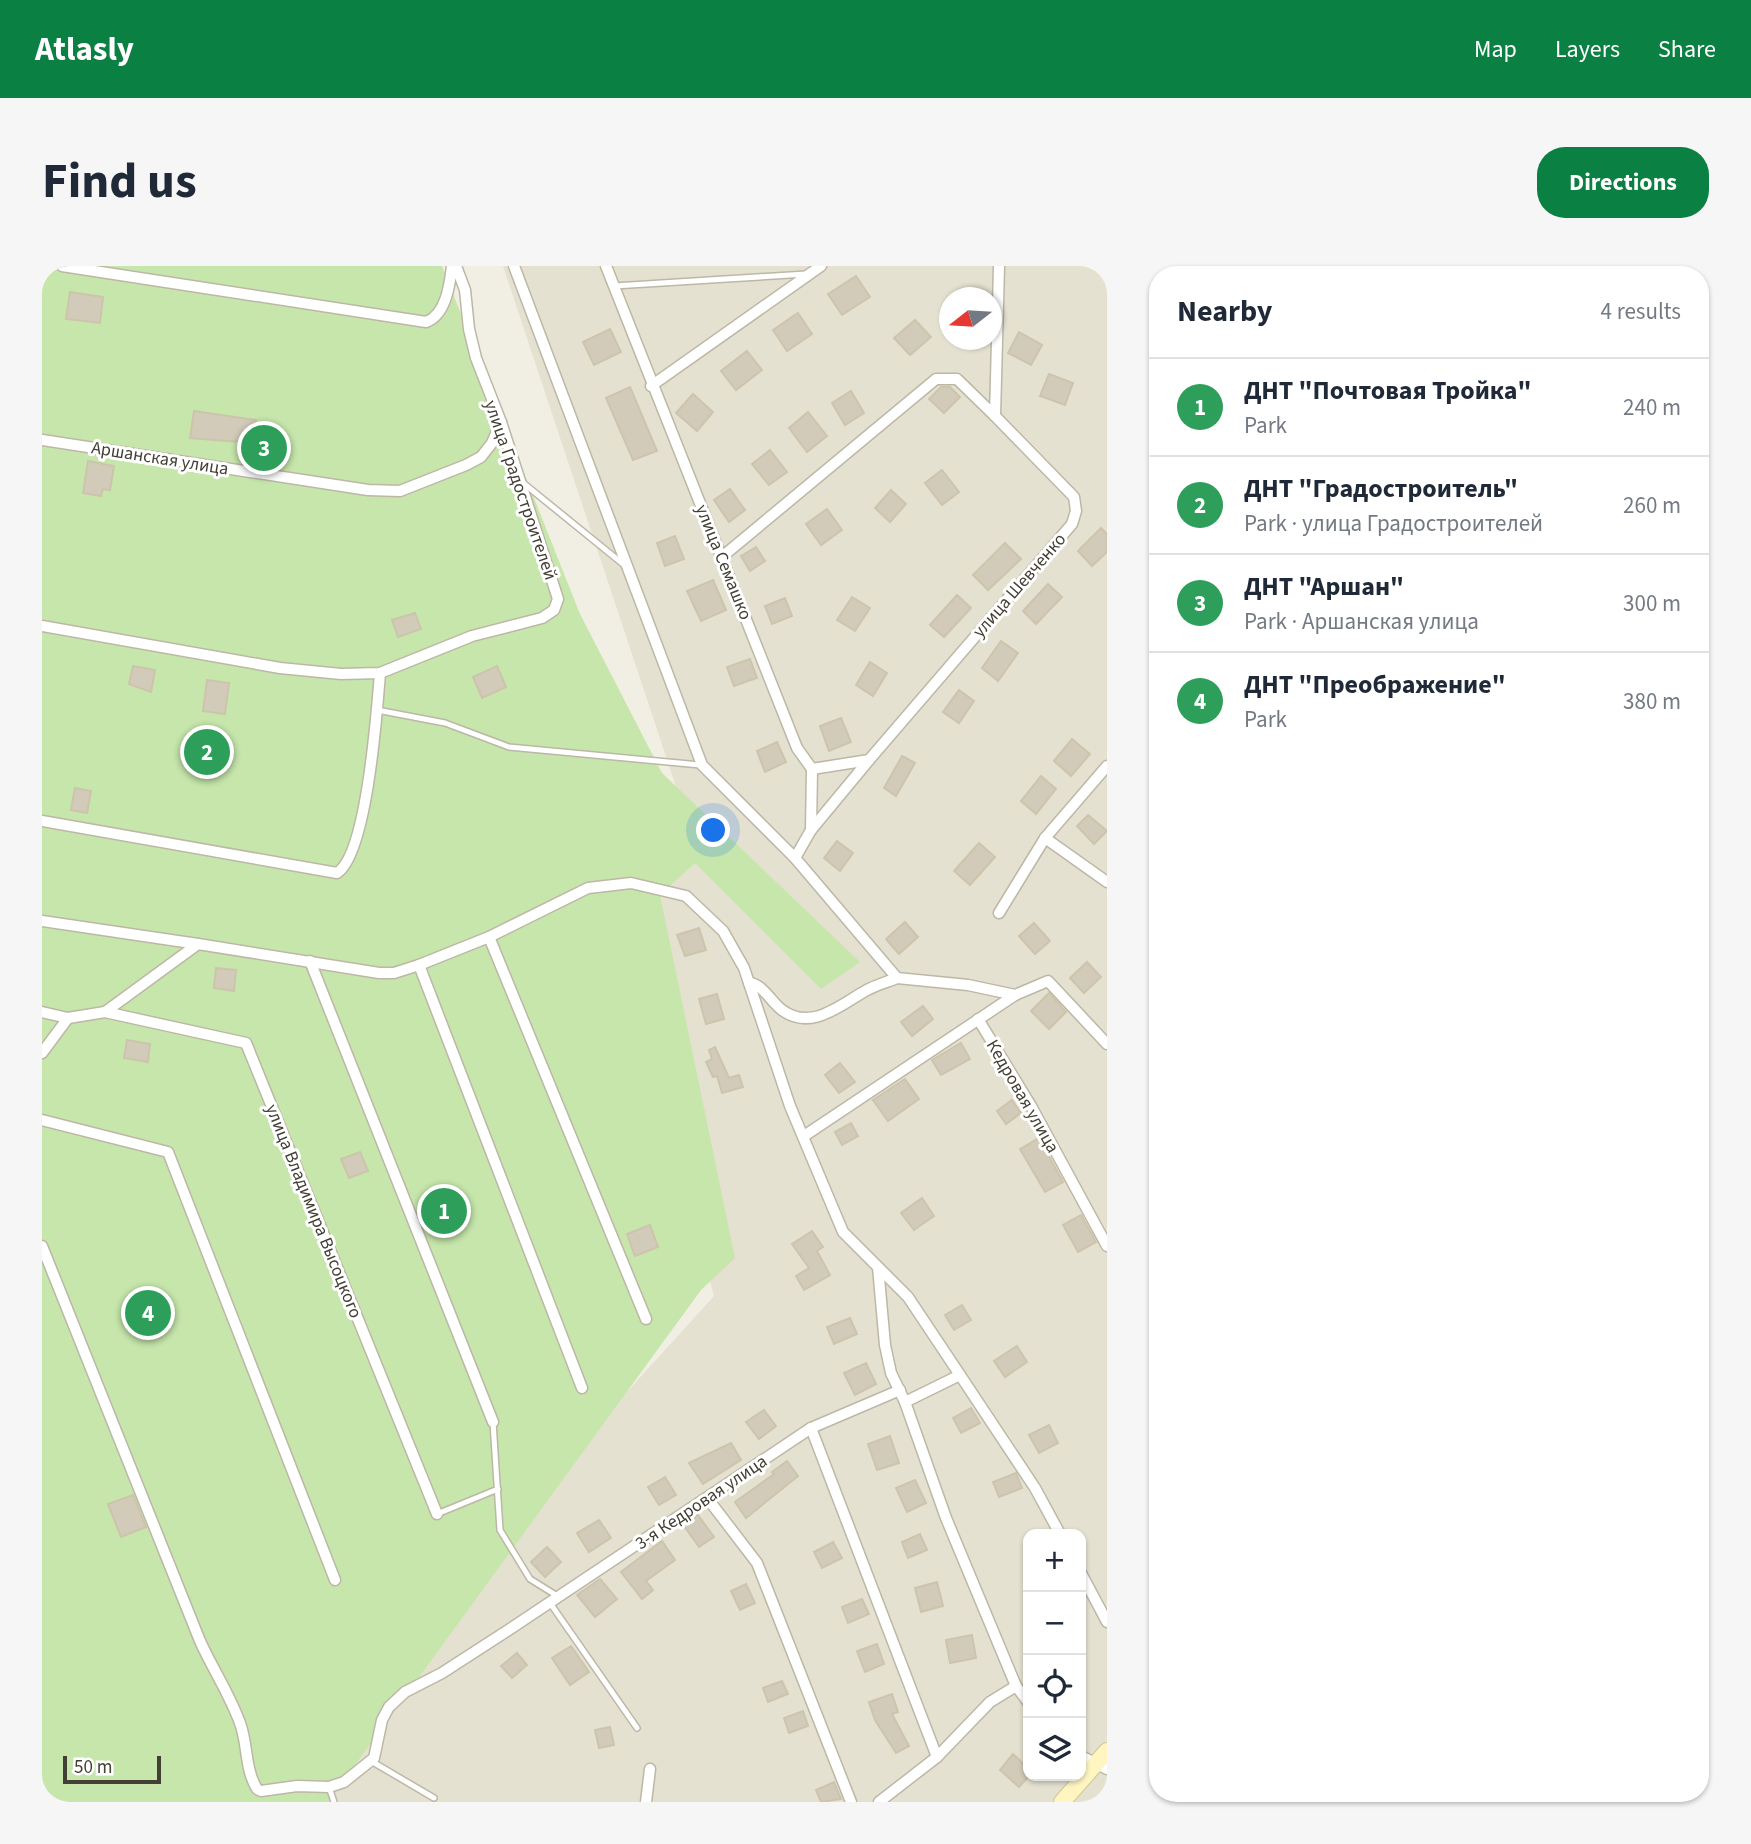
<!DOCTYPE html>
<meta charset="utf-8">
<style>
body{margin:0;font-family:"Source Sans 3",sans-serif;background:#f6f6f7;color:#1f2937}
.controls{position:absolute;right:21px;bottom:21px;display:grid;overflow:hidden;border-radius:14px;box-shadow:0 2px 5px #0004}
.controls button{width:63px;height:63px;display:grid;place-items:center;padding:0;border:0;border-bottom:2px solid #e0e1e3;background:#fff;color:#1f2937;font:35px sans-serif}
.compass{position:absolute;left:897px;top:21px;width:63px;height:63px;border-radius:50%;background:#fff;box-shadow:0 2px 5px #0004;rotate:253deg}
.scale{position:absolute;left:21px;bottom:18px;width:98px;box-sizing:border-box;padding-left:7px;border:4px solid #433f34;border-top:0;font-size:19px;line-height:24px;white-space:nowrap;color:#433f34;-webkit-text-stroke:5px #fff;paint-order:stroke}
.you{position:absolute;left:672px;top:565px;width:24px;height:24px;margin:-18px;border:5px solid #fff;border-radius:50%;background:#1a73e8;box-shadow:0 0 0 10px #1a73e833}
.badge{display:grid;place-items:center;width:46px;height:46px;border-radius:50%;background:#0b8043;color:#fff;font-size:23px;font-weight:700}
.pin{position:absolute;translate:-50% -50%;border:4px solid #fff;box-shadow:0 2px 7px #0006}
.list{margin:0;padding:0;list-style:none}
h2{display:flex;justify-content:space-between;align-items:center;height:91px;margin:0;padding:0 28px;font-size:30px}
h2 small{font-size:23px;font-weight:400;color:#747a83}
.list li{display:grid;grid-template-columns:46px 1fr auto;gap:21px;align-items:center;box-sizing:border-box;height:98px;padding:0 28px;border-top:2px solid #e0e1e3}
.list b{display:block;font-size:26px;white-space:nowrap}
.list p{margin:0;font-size:23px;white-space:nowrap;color:#747a83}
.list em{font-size:23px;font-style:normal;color:#747a83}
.icon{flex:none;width:38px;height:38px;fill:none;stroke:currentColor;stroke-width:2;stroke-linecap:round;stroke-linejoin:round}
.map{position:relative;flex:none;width:1065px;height:1536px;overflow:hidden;border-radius:28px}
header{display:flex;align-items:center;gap:42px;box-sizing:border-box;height:98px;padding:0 35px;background:#0b8043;color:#fff}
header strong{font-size:33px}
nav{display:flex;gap:38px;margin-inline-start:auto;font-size:24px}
.intro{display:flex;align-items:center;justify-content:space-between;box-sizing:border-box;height:168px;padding:0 42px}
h1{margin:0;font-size:49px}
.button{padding:18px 32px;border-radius:28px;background:#0b8043;color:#fff;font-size:24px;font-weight:700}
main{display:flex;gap:42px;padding:0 42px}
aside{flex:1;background:#fff;border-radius:28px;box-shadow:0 2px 5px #0004}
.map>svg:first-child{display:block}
</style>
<header>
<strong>Atlasly</strong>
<nav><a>Map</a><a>Layers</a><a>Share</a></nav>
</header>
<div class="intro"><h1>Find us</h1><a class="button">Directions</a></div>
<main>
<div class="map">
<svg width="1065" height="1536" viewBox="0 0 1065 1536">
<rect width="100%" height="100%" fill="#f1efe3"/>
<path fill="#e5e1d1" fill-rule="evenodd" d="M 461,0 L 1065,0 L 1065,1536 L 212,1536 L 672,1030 L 556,601 L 641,542 ZM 908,32 L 950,32 L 950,74 L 908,74 ZM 986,1268 L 1039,1268 L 1039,1510 L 986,1510 Z"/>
<path fill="#c6e6ac" d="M 0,0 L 400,0 L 538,348 L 620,507 L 818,696 L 779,723 L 653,597 L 618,629 L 693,992 L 659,1024 L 286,1536 L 0,1536 Z"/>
<g fill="#d3cbb9" stroke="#cdc4ac" stroke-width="2">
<path d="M 814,10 L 828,31 L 800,49 L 786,28 Z"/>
<path d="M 28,26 L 61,31 L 58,57 L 24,53 Z"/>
<path d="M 756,47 L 770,68 L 745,85 L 731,64 Z"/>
<path d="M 873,54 L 889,71 L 868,89 L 852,72 Z"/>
<path d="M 568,63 L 579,86 L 552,99 L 541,76 Z"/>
<path d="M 977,66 L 1000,79 L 989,99 L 966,87 Z"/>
<path d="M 705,85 L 720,104 L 694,124 L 679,105 Z"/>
<path d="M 1007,108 L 1031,117 L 1023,139 L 998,130 Z"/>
<path d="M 588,121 L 615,185 L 591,194 L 564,132 Z"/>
<path d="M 899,121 L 908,121 L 918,131 L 902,147 L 887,133 Z"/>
<path d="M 809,125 L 822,147 L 803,159 L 790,137 Z"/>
<path d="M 651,128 L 671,146 L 655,165 L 634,147 Z"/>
<path d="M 152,145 L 214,154 L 211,177 L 148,172 Z"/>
<path d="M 766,146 L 785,170 L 765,186 L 747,162 Z"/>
<path d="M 728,184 L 745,206 L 727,219 L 710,198 Z"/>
<path d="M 46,195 L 72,200 L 68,224 L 61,223 L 59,230 L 41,227 Z"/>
<path d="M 900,204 L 917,226 L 900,239 L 883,217 Z"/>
<path d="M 688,223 L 703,244 L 687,256 L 672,234 Z"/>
<path d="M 849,224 L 864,238 L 848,256 L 833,242 Z"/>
<path d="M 785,243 L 800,264 L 779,279 L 764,258 Z"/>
<path d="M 1059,262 L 1065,268 L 1065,286 L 1050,300 L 1036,285 Z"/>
<path d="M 633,270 L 642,293 L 623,300 L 615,277 Z"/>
<path d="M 963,277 L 979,293 L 946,324 L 931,309 Z"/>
<path d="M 714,281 L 723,295 L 708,305 L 699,290 Z"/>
<path d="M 671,314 L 684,344 L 659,355 L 645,325 Z"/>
<path d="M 1006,318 L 1020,331 L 994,358 L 981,345 Z"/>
<path d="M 915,329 L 929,342 L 902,371 L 888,359 Z"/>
<path d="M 810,331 L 828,342 L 813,365 L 795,354 Z"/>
<path d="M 743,332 L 750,350 L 730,358 L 723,340 Z"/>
<path d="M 373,347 L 379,363 L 356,371 L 350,354 Z"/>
<path d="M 959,375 L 976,387 L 956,415 L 940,402 Z"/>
<path d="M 708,393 L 715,412 L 692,420 L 685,401 Z"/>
<path d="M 828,396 L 845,407 L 831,430 L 814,419 Z"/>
<path d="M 91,400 L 113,404 L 109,426 L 87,418 Z"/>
<path d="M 455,400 L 464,421 L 440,432 L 431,411 Z"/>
<path d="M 165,414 L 187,417 L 183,448 L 161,445 Z"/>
<path d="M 917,424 L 932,435 L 917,457 L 901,446 Z"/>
<path d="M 799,452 L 809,476 L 787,485 L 778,460 Z"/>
<path d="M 1030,473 L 1048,488 L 1029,510 L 1012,495 Z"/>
<path d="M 735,476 L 744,496 L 723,506 L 715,485 Z"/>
<path d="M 860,490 L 873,497 L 854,530 L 842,522 Z"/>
<path d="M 999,510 L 1014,523 L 994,548 L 979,535 Z"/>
<path d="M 33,522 L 49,525 L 45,547 L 29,544 Z"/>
<path d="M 1046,549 L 1065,565 L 1052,578 L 1035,560 Z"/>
<path d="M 795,575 L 811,587 L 798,605 L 782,592 Z"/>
<path d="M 937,577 L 953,591 L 928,619 L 912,605 Z"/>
<path d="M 863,656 L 876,671 L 857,688 L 844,673 Z"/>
<path d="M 992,657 L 1008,675 L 993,688 L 977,670 Z"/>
<path d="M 657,662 L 664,684 L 643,690 L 635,669 Z"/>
<path d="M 1045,696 L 1059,711 L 1042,727 L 1028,712 Z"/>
<path d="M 174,702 L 194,704 L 192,725 L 172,722 Z"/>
<path d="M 1007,727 L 1024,746 L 1007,763 L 989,745 Z"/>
<path d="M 675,728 L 682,753 L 664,758 L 657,733 Z"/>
<path d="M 881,740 L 891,753 L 870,770 L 859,756 Z"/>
<path d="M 85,774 L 108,778 L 106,796 L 82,792 Z"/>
<path d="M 919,777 L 928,793 L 899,809 L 890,794 Z"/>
<path d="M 673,781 L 687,812 L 697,809 L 701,821 L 680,827 L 675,810 L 671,811 L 664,796 L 670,793 L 667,784 Z"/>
<path d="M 798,797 L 813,816 L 797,827 L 783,809 Z"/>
<path d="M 863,813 L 877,833 L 846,855 L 831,834 Z"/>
<path d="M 970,834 L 979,847 L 964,858 L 955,845 Z"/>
<path d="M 809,857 L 816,870 L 800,879 L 793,866 Z"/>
<path d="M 997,872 L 1021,916 L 1003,926 L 978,883 Z"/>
<path d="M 318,886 L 326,905 L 307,912 L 299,893 Z"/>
<path d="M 880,932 L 892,950 L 872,964 L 859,947 Z"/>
<path d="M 1039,949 L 1054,976 L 1036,986 L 1021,959 Z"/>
<path d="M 608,959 L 616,981 L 593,990 L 585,968 Z"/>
<path d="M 770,965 L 781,981 L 775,985 L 788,1009 L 762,1024 L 754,1010 L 767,1002 L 750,978 Z"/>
<path d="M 920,1039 L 929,1054 L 912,1064 L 903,1049 Z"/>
<path d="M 808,1052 L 815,1068 L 792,1078 L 785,1061 Z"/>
<path d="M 975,1080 L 985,1096 L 963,1111 L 952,1095 Z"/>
<path d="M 824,1097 L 834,1118 L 813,1129 L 802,1107 Z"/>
<path d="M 929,1142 L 938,1157 L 919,1167 L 911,1152 Z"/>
<path d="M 722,1144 L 734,1160 L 717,1173 L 704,1156 Z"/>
<path d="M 1007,1159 L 1016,1177 L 997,1187 L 987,1169 Z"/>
<path d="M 848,1170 L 857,1197 L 835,1204 L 826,1178 Z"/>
<path d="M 689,1177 L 699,1194 L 661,1218 L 647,1197 Z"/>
<path d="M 745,1195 L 756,1210 L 704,1252 L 693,1236 L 732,1208 L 730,1206 Z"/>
<path d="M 974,1207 L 980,1222 L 957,1231 L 951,1216 Z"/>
<path d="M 623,1211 L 634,1229 L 617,1239 L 606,1221 Z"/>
<path d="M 873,1214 L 884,1237 L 865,1246 L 854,1222 Z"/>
<path d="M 91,1229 L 104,1261 L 79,1271 L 66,1238 Z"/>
<path d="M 656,1249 L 672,1271 L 657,1281 L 642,1260 Z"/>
<path d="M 557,1254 L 569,1272 L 547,1286 L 535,1267 Z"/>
<path d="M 878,1268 L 885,1284 L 866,1292 L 860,1276 Z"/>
<path d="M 620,1275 L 633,1294 L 604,1315 L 611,1324 L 600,1333 L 579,1306 Z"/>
<path d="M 791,1276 L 800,1292 L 780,1302 L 772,1286 Z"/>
<path d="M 505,1281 L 519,1296 L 503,1311 L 489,1296 Z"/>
<path d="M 558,1313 L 575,1333 L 553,1351 L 535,1329 Z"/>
<path d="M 895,1316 L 901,1340 L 879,1346 L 873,1322 Z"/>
<path d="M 704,1318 L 713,1337 L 698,1344 L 689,1325 Z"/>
<path d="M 820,1333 L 827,1348 L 806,1357 L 800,1341 Z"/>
<path d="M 930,1369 L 934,1392 L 908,1397 L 904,1374 Z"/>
<path d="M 835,1378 L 842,1398 L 823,1406 L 815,1385 Z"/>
<path d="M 529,1380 L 547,1406 L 528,1419 L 510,1392 Z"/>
<path d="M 475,1387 L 485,1399 L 470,1412 L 459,1400 Z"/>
<path d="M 740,1415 L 746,1428 L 726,1436 L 721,1422 Z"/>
<path d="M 850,1428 L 856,1446 L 850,1448 L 867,1480 L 854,1487 L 833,1454 L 827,1436 Z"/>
<path d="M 761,1445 L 766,1460 L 747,1467 L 742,1452 Z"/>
<path d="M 568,1461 L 572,1479 L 557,1482 L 553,1464 Z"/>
<path d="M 971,1488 L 986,1502 L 986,1511 L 977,1521 L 958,1504 Z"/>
<path d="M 792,1516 L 799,1533 L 779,1536 L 774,1524 Z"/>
</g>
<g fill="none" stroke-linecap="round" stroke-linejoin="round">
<g stroke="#bdb7a6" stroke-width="8">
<g id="lane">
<path d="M 572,20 L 764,8"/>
<path d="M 480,216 L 581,298"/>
<path d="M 335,444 L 403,457 L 467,481 L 658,499"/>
<path d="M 451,1156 L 458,1264 L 488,1313 L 517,1331"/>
<path d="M 395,1248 L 456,1223"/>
<path d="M 508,1337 L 595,1462"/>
<path d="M 329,1495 L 392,1532"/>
<path d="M 287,1521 L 292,1536"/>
</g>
</g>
<g stroke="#bdb7a6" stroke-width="13">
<g id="street">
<path d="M 20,0 L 384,56 C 404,49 408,18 410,0"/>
<path d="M 472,0 L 660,499 L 753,592 L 855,712 L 926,719 L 973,729"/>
<path d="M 564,0 L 755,482 L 770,503 L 769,564 L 753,592"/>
<path d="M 609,120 L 779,0"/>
<path d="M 0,174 L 326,224 L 358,225 L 424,199 L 439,191 L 450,177 L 459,156"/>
<path d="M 681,290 L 894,113 L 915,113 L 953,150"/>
<path d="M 0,360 L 238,402 L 299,408 L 338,407 L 430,370 L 500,352 L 512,344 L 516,333 L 459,156 L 434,92 L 427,63 L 423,24 L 414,0"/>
<path d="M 770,503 L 827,494 L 1030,258 L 1034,245 L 1032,231 L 953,150 L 957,0"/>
<path d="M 0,555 L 295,607 C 325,588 335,445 338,407"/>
<path d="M 769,564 L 827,494"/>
<path d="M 1003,572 L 1065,616"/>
<path d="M 957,647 L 1003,572 L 1065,500"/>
<path d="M 0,655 L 156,678"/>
<path d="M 447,671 L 546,622 L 589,617 L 644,630 L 681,665 L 702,702 L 748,840 L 801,966 L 866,1031 L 918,1109"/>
<path d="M 268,695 L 451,1156"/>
<path d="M 377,699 L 447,671 L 604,1053"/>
<path d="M 707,717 C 721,718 729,736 740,744 C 770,766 799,738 825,724 C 834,719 845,716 855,712"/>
<path d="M 0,746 L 26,752 L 63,746"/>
<path d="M 936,753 L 989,840 L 1065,980"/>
<path d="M 0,787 L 26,752"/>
<path d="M 0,854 L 126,886 L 293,1314"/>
<path d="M 762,870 L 973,729 L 1006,715 L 1065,778"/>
<path d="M 0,980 L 158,1375 C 171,1404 189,1430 199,1460 C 206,1482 203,1503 215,1523 L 219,1525 L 255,1520 L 287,1521 L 302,1516 L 332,1492 L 340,1454 L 347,1441 L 363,1426 L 400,1407 L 468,1363 L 769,1162 L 858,1124"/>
<path d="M 836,1001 L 843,1079 L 849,1107 L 863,1136 L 904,1252 L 974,1420 L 986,1436"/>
<path d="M 863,1136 L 918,1109 L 993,1222 L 1018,1268"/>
<path d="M 769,1162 L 895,1491"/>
<path d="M 666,1233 L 715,1297 L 809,1536"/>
<path d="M 395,1248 L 204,777 L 63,746 L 156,678 L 337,707 L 352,707 L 377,699 L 540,1122"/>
<path d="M 1039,1307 L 1065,1356"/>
<path d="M 1039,1490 L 1065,1503"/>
<path d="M 604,1536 L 608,1503"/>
<path d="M 837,1536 L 895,1491 L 948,1436 L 974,1420"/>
</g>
</g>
<g stroke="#d1c694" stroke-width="18">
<path id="secondary" d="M 1020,1536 L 1065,1485"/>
</g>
<use href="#lane" stroke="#fff" stroke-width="5"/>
<use href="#street" stroke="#fff" stroke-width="10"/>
<use href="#secondary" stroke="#fef5c1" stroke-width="16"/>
</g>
<g text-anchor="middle" stroke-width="6" stroke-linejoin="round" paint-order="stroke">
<g font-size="18" fill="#433f34" stroke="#fff">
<text transform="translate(118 192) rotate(9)" y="6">Аршанская улица</text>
<text transform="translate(479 224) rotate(71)" y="6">улица Градостроителей</text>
<text transform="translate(682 296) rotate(68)" y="6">улица Семашко</text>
<text transform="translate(977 319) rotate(-49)" y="6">улица Шевченко</text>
<text transform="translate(981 830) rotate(60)" y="6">Кедровая улица</text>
<text transform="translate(272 945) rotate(68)" y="6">улица Владимира Высоцкого</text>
<text transform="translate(659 1236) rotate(-34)" y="6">3-я Кедровая улица</text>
</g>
</g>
</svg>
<div class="controls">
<button>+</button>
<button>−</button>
<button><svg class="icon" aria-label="locate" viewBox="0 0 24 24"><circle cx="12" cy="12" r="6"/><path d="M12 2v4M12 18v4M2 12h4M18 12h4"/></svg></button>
<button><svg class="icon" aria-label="layers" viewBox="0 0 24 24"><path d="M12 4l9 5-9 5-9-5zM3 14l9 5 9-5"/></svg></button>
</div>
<svg class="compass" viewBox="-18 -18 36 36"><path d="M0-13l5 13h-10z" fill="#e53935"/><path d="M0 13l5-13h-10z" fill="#747a83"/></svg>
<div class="scale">50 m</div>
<div class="you"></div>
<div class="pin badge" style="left:402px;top:945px;background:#2e9e5b">1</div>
<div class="pin badge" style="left:165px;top:486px;background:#2e9e5b">2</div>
<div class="pin badge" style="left:222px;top:182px;background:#2e9e5b">3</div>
<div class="pin badge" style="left:106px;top:1047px;background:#2e9e5b">4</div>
</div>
<aside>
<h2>Nearby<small>4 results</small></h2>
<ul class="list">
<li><span class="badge" style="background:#2e9e5b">1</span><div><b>ДНТ &quot;Почтовая Тройка&quot;</b><p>Park</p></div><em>240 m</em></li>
<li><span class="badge" style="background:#2e9e5b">2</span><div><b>ДНТ &quot;Градостроитель&quot;</b><p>Park · улица Градостроителей</p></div><em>260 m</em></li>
<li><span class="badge" style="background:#2e9e5b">3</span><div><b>ДНТ &quot;Аршан&quot;</b><p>Park · Аршанская улица</p></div><em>300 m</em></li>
<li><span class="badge" style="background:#2e9e5b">4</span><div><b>ДНТ &quot;Преображение&quot;</b><p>Park</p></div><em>380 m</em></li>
</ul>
</aside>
</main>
